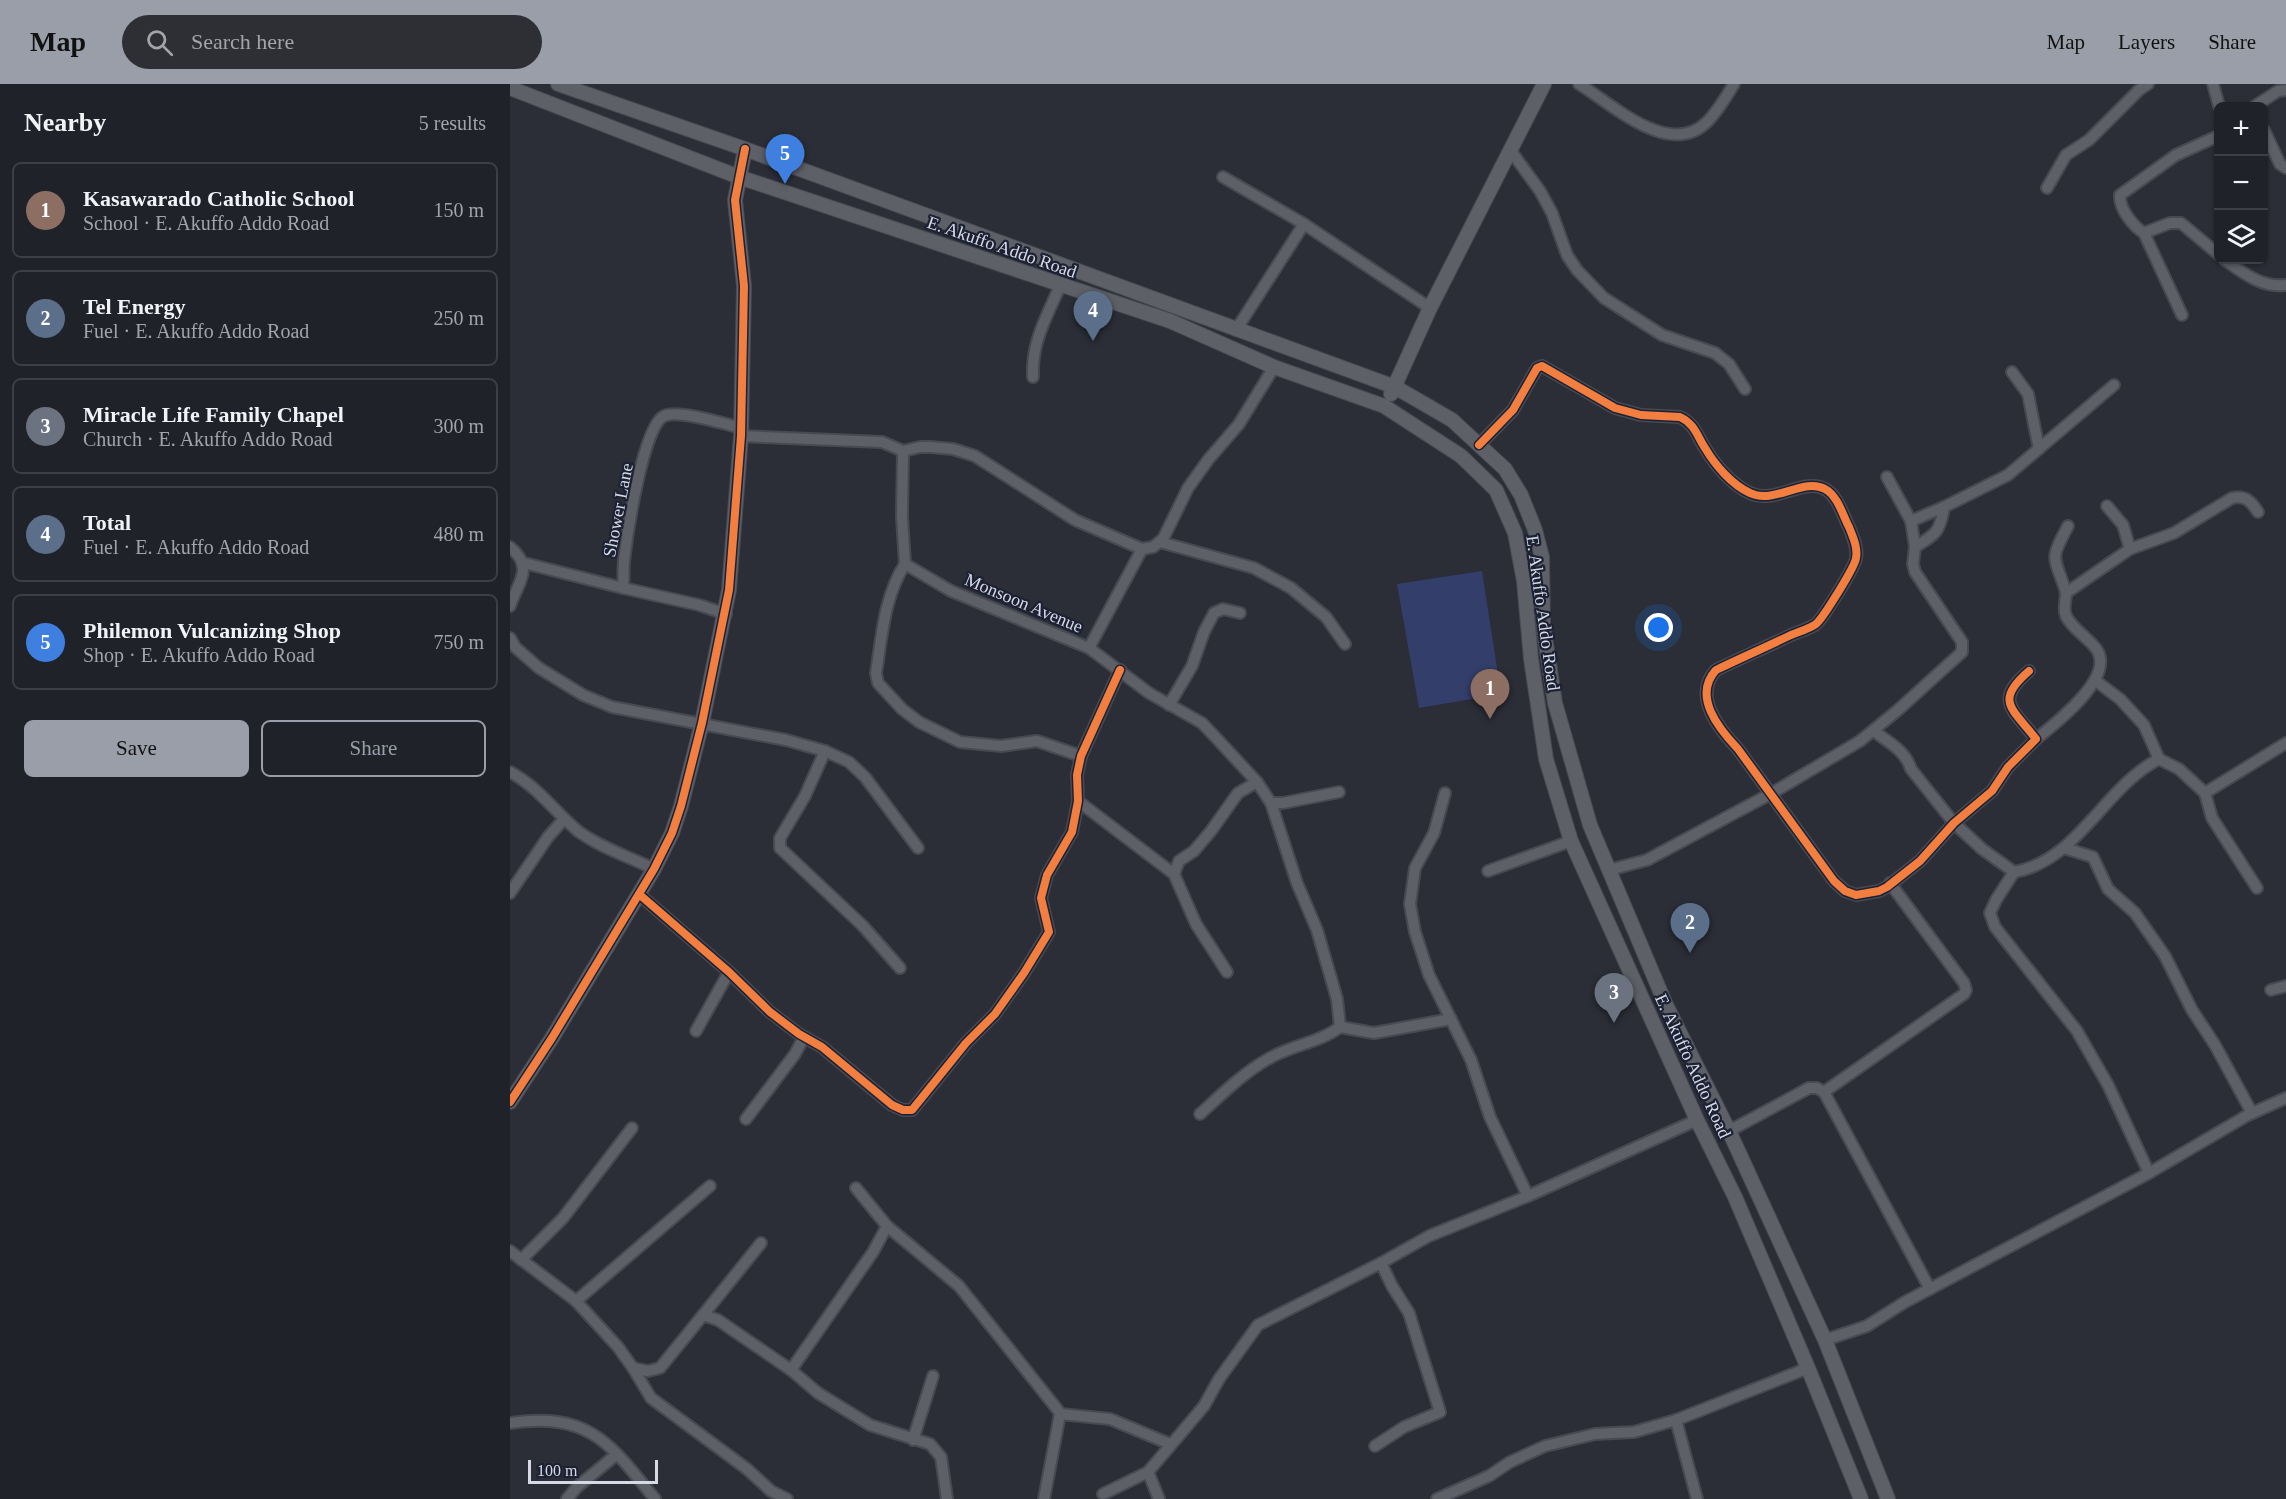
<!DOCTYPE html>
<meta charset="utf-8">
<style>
body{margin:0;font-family:Georgia,serif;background:#2d2f35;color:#f1f3f6}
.controls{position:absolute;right:18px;top:18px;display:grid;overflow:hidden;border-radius:9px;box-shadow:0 2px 4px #0004}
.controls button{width:54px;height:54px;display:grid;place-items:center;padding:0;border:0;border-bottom:2px solid #3d3f46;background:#202229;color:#f1f3f6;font:30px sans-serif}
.scale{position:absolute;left:18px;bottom:15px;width:130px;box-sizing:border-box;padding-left:6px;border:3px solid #d6dae6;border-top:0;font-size:16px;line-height:21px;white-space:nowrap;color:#d6dae6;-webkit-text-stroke:4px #1c2133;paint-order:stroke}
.you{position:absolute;left:1149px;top:544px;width:21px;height:21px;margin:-15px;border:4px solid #fff;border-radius:50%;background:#1a73e8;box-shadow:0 0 0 9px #1a73e833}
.badge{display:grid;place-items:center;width:39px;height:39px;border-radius:50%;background:#9a9ea9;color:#fff;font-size:20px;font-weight:700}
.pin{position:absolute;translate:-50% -50px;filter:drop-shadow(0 2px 3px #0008)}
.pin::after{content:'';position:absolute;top:32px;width:21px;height:18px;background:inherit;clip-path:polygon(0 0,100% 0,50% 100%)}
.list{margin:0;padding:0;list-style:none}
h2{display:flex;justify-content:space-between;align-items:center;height:78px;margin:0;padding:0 24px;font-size:26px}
h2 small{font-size:20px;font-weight:400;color:#a2a4a8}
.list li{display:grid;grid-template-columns:39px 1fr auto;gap:18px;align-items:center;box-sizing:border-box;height:96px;margin:0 12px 12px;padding:0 12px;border:2px solid #3d3f46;border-radius:9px}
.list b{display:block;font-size:22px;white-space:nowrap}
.list p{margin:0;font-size:20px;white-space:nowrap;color:#a2a4a8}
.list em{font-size:20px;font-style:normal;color:#a2a4a8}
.actions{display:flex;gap:12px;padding:18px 24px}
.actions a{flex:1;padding:14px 0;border:2px solid #9a9ea9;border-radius:9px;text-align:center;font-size:21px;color:#9a9ea9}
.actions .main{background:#9a9ea9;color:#111}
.icon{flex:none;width:33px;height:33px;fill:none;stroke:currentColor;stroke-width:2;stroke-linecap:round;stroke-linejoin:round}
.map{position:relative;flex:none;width:1776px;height:1415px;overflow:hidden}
header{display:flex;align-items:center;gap:36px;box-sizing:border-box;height:84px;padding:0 30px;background:#9a9ea9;color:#111}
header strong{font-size:28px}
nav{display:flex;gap:33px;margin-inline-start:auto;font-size:21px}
.search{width:420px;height:54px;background:#2d2f35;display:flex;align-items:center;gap:15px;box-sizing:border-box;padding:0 21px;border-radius:33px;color:#a2a4a8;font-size:22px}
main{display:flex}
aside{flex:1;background:#202229}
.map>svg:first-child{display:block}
</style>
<header>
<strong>Map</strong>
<div class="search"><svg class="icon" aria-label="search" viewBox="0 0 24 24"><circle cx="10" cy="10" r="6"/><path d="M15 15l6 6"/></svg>Search here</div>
<nav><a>Map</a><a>Layers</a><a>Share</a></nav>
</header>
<main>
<aside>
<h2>Nearby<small>5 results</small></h2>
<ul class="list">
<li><span class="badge" style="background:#8d6e63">1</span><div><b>Kasawarado Catholic School</b><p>School · E. Akuffo Addo Road</p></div><em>150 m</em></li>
<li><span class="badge" style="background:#5c6f8a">2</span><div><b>Tel Energy</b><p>Fuel · E. Akuffo Addo Road</p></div><em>250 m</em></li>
<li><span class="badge" style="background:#6b7280">3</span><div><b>Miracle Life Family Chapel</b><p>Church · E. Akuffo Addo Road</p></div><em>300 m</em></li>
<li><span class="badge" style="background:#5c6f8a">4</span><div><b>Total</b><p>Fuel · E. Akuffo Addo Road</p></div><em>480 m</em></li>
<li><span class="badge" style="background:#3f7fe0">5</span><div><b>Philemon Vulcanizing Shop</b><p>Shop · E. Akuffo Addo Road</p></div><em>750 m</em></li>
</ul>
<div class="actions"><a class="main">Save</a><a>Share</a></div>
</aside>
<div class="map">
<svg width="1776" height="1415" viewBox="0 0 1776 1415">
<rect width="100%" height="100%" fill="#2b2e37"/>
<path fill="#333e6a" d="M 972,487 L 991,610 L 909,624 L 887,500 Z"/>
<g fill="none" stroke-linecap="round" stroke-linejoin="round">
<g stroke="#474a53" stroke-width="14">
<g id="street">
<path d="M 1069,0 C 1102,20 1159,75 1197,38 C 1208,27 1216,13 1224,0"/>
<path d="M 1703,0 L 1709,22"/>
<path d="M 1745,22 L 1768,7 L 1776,6"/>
<path d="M 1754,46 L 1770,80 L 1776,84"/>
<path d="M 1001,67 L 1030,107 L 1042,129 L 1057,171 L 1067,186 L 1094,214 L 1152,251 L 1205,269 L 1219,280 L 1235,305"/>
<path d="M 713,93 L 794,140 L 920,224"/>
<path d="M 1537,104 L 1556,71 L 1579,56 L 1629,6 L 1638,0"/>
<path d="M 1634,149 L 1660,139 L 1671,139 L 1708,170"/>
<path d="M 1715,176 C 1733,189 1752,204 1776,201"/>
<path d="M 1672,231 L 1634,149 C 1623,142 1609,125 1610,111 L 1666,71 L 1708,52"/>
<path d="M 726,246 L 794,140"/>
<path d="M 1502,288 L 1518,310 L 1529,365"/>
<path d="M 523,293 C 521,259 537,232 550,202"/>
<path d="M 231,352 L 372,358 L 393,367 L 410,363 L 420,363 L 443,365 L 465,372 L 565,436 L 632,465"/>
<path d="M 969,361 L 1003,326 L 1027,284 L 1032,282 L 1105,324 L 1131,331 L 1170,333 C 1185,340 1187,352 1195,364 C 1205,381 1222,401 1240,409 C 1264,421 1294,393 1315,405 C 1328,412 1333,432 1339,443 C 1343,453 1348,464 1346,474 C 1345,483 1313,534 1306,540 C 1299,545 1288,548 1281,551 C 1256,563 1231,574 1206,586 C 1182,612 1209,645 1228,665 L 1324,797 L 1335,807 L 1346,811 L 1369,807 L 1377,803 L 1410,777 L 1444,739 L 1482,707 L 1498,683 L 1526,655 C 1502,624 1484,617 1519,587"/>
<path d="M 393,367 L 392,433 L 395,480"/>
<path d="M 1377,393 L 1401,437 L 1405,463"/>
<path d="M 1597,422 L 1613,441 L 1620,465"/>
<path d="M 1401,437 L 1434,423"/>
<path d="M 650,458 L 744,484 L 781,504 L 816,533 L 835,560"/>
<path d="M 0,463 C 25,484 8,498 0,522"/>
<path d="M 632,465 L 643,463 L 653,455 L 678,404 L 698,376 L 729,340 L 764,283"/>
<path d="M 14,479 L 113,504"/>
<path d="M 395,480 L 441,507 L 579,564 L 639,609 L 692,639 L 709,657 L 747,698 L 761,719 L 787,799 L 807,846 L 827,915 L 830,943 C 809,959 781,961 758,975 C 733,989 711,1011 690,1030"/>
<path d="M 395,480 C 374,513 372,552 366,589 L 368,599 L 392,625 L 409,638 L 450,658 L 491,662 L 527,657 L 571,672"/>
<path d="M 1556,509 L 1620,465 L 1664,449 L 1722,414 C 1735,411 1741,417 1748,428"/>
<path d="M 216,530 L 189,521 L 113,504 C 114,495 113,486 114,477 C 117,451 133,342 154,332 C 168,325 215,340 231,344"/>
<path d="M 0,554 L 5,563 L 29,584 L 73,611 L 102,623 L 276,656 L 315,667 L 339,678 L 355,693 L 408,764"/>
<path d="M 579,564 L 632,465"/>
<path d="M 1586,597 L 1610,615 L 1634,641 L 1649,675"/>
<path d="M 659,621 L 682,582 L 694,548 L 704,529 L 713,525 L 730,529"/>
<path d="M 1364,647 C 1379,659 1395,666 1401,685 L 1444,739 L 1472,765 L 1504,788 C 1568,777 1594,703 1649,675 L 1669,685 L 1695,709 L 1776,659"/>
<path d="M 1526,655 C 1545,640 1605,594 1587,566 C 1579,554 1563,546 1556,532 C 1552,522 1558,514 1555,505 C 1543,470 1540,476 1558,442"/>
<path d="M 315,667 L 295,712 L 270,754 L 270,764 L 353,842 L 390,884"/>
<path d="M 0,688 C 27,702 45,728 68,747 C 89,763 120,773 144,785"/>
<path d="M 935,709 L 924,749 L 905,784 L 900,820 L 905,848 L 919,891 L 961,976 L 980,1033 L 1018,1112"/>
<path d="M 1695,709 L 1702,734 L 1747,804"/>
<path d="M 568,717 L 664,790 L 686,840 L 717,888"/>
<path d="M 761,719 L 773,719 L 829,708"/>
<path d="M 1554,764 L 1583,773 L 1598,805 L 1625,829 L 1655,872 L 1682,926 L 1705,961 L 1742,1029"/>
<path d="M 1099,786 L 1137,776 L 1262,709 L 1350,657 L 1388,626 L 1452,568 L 1452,558 L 1405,488 L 1403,480 L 1405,463 C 1426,450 1430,448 1434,423 L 1498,391 L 1604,301"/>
<path d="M 978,787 L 1061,757"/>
<path d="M 1504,788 L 1486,816 L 1480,829 L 1485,843 L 1567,947 L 1598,1001 L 1639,1089"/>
<path d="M 664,790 L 669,777 L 684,767 L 701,747 L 728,709 L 747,698"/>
<path d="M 0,809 L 38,753 L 54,735"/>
<path d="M 130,811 L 219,888 L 260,928 L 289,950 L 312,963 L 382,1021 L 393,1026 L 402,1026 L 456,959 L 485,930 L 514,889 L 539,848 L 531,814 L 537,791 L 562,748 L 568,717 L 567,691 L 571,672 L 610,586"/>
<path d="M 1761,906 L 1776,902"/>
<path d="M 830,943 L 864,949 L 941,935"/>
<path d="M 186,947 L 219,888"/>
<path d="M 1314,1008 L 1454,910 L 1456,906 L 1454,899 L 1380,799"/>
<path d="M 236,1035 L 285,970 L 294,953"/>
<path d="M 1219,1047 L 1299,1004 L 1307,1004 L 1314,1008 L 1420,1205"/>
<path d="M 346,1104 L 377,1142 L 449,1202 L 551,1330"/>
<path d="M 0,1167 L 66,1217 L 108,1263 L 123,1284 L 141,1314 L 237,1385 L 261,1407 L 277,1415"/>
<path d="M 11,1176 L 53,1134 L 122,1044"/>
<path d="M 66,1217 L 200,1102"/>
<path d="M 193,1231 L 251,1159"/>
<path d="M 1315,1256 L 1357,1242 L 1395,1218 L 1639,1089 L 1738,1031 L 1776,1014"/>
<path d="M 123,1284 L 138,1287 L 150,1284 L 193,1231 L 208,1236 L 281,1286 L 308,1309 L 360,1341 L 420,1360 L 431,1373 L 437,1415"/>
<path d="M 281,1286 L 363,1168 L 377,1142"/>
<path d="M 1166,1336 L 1187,1415"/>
<path d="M 0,1339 C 79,1328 99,1358 145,1415"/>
<path d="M 403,1356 L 423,1292"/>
<path d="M 865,1362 L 894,1343 L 930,1328 L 899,1229 L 882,1202 L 871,1179"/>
<path d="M 593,1410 L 638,1388"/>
<path d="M 57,1415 L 67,1403 L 107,1370"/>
<path d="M 534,1415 L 550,1330 L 600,1335 L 660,1360"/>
<path d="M 649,1415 L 638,1388 L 694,1322 L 709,1295 L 748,1241 L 871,1179 L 919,1152 L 1018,1112 L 1187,1036"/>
<path d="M 927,1415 L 979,1392 L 1000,1378 L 1035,1362 L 1085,1350 L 1124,1348 L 1166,1336 L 1298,1284"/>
</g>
</g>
<g stroke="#474a53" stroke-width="16">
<g id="secondary">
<path d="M 48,0 L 235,65 L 885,303 L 942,336 L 995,385 L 1011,411 L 1025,446 L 1032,473 L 1033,540 L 1045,619 L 1080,741 L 1156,921 L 1219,1047 L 1315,1256 L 1378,1415"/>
<path d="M 0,4 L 229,93 L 660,237 L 764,283 L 874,322 L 951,372 L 986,406 L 1005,449 L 1014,497 L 1021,575 L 1036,675 L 1061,757 L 1187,1036 L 1225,1113 L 1298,1284 L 1351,1415"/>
<path d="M 881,310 L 920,224 L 1034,0"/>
<path d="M 0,1018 L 42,954 L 144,785 L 162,749 L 171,722 L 192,639 L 219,506 L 231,352 L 234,202 L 225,116 L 235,65"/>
</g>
</g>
<use href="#street" stroke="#5e6068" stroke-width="10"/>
<use href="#secondary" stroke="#5e6068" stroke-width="14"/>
<g stroke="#1c2133" stroke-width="11">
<g id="cycleway">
<path d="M 969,361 L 1003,326 L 1027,284 L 1032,282 L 1105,324 L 1131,331 L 1170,333 C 1185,340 1187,352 1195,364 C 1205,381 1222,401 1240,409 C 1264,421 1294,393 1315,405 C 1328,412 1333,432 1339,443 C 1343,453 1348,464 1346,474 C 1345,483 1313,534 1306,540 C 1299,545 1288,548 1281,551 C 1256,563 1231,574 1206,586 C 1182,612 1209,645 1228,665 L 1324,797 L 1335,807 L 1346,811 L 1369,807 L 1377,803 L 1410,777 L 1444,739 L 1482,707 L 1498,683 L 1526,655 C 1502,624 1484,617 1519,587"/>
<path d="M 130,811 L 219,888 L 260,928 L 289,950 L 312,963 L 382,1021 L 393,1026 L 402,1026 L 456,959 L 485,930 L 514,889 L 539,848 L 531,814 L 537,791 L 562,748 L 568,717 L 567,691 L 571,672 L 610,586"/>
<path d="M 0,1018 L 42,954 L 144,785 L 162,749 L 171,722 L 192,639 L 219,506 L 231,352 L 234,202 L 225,116 L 235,65"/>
</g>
</g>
<use href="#cycleway" stroke="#f27e40" stroke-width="8"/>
</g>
<g text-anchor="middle" stroke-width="4.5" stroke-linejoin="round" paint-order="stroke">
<g font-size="18" fill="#d6dae6" stroke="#1c2133">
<text transform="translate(492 163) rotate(19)" y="6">E. Akuffo Addo Road</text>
<text transform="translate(108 426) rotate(-79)" y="6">Shower Lane</text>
<text transform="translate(514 519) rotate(23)" y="6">Monsoon Avenue</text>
<text transform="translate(1033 529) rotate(82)" y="6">E. Akuffo Addo Road</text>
<text transform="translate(1183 982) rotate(65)" y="6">E. Akuffo Addo Road</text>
</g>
</g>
</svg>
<div class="controls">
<button>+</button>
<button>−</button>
<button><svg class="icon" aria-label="layers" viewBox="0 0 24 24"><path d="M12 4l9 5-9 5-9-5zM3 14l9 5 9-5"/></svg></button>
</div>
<div class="scale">100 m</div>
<div class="you"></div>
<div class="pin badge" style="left:980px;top:635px;background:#8d6e63">1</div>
<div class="pin badge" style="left:1180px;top:869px;background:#5c6f8a">2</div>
<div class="pin badge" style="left:1104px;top:939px;background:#6b7280">3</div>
<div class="pin badge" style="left:583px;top:257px;background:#5c6f8a">4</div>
<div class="pin badge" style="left:275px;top:100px;background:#3f7fe0">5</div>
</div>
</main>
